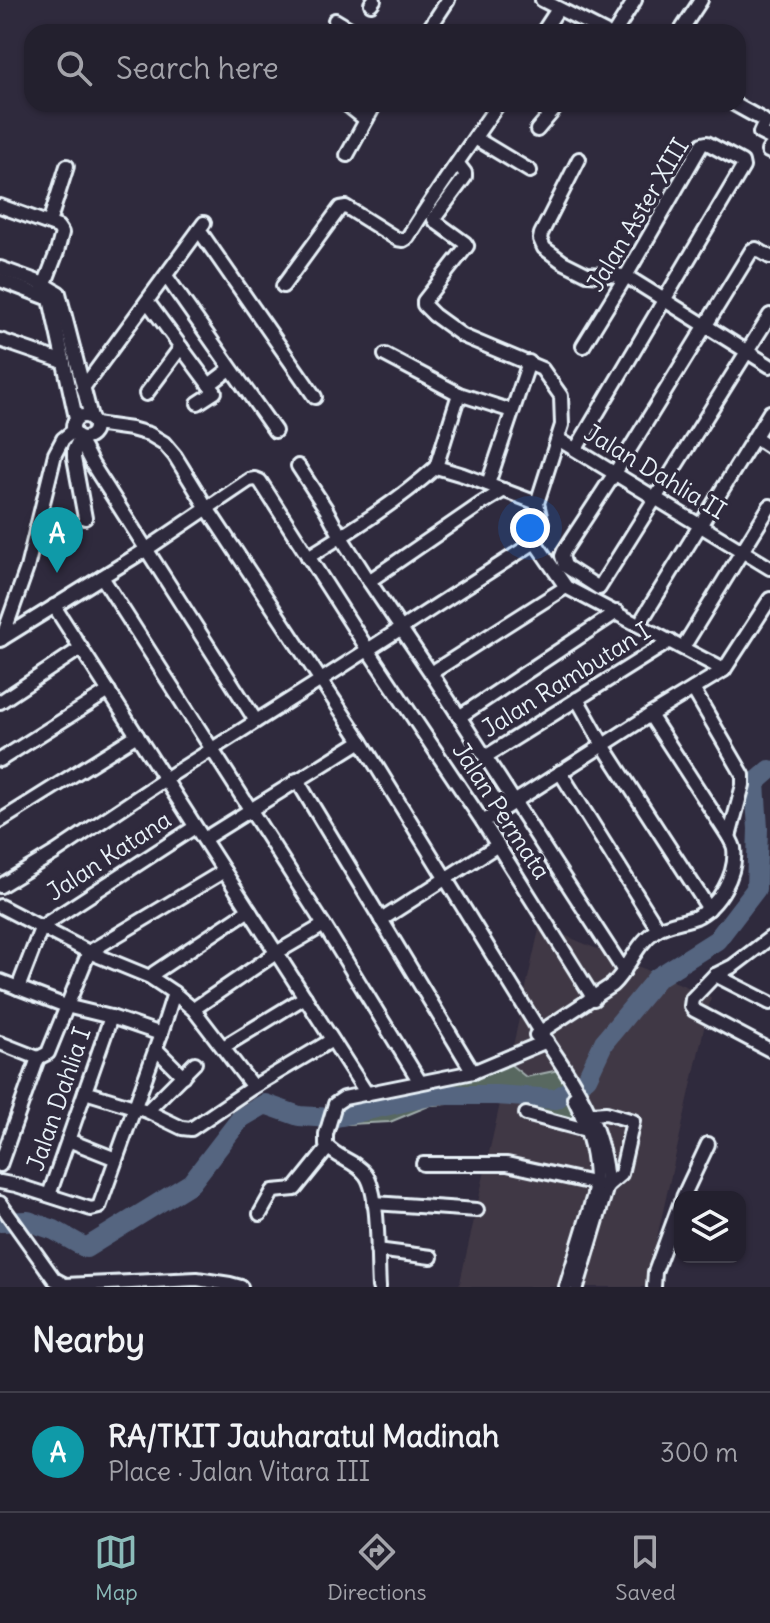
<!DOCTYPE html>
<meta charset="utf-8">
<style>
body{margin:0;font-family:Delius,sans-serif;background:#2f2d3a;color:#f1f3f6}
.controls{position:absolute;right:24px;bottom:24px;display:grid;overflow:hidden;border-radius:16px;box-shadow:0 2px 6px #0004}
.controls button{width:72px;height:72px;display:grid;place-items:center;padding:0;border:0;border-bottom:2px solid #403e4a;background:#23202e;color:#f1f3f6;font:40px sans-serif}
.you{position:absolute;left:530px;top:528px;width:28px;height:28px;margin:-20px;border:6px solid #fff;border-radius:50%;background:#1a73e8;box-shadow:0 0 0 12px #1a73e833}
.badge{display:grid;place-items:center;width:52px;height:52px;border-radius:50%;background:#8bbbb9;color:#fff;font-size:26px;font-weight:700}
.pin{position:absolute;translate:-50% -66px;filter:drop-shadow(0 2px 4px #0008)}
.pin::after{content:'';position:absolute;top:42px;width:28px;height:24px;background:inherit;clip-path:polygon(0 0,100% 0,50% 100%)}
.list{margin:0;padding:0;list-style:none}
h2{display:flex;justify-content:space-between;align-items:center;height:104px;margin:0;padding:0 32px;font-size:34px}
h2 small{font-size:26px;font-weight:400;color:#a3a3aa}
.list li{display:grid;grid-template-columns:52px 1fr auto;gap:24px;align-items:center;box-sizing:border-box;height:120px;padding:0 32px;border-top:2px solid #403e4a}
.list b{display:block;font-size:30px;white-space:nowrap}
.list p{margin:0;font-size:26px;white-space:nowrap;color:#a3a3aa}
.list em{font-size:26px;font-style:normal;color:#a3a3aa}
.icon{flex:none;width:44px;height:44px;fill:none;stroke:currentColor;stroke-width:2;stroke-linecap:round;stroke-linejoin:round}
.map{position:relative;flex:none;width:770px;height:1287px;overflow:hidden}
.search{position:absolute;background:#23202e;box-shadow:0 2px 6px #0004;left:24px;right:24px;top:24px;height:88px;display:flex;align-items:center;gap:20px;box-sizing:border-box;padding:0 28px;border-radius:24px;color:#a3a3aa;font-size:30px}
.sheet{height:224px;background:#23202e}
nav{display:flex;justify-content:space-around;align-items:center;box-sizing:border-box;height:112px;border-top:2px solid #403e4a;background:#23202e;font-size:22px;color:#a3a3aa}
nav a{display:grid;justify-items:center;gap:4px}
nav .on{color:#8bbbb9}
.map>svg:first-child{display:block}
</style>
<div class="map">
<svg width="770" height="1287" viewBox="0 0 770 1287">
<rect width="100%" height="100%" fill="#2f2a3d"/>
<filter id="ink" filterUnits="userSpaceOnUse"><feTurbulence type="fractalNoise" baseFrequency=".0125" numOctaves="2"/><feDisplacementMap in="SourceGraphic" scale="16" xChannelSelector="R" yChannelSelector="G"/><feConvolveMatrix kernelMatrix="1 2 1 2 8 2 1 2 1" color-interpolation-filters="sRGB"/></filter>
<g filter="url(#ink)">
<path fill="#403845" d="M 540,925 L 711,997 L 646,1287 L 459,1287 Z"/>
<path fill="#586860" stroke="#a0acac" stroke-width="2" d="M 505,1060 L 526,1077 L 559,1070 L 578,1106 L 586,1130 L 526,1114 L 521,1100 L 431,1105 L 390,1122 L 328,1125 L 335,1104 Z"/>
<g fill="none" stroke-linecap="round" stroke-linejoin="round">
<path stroke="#556580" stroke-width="20" d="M 0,1222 L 28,1221 L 54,1230 L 86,1248 L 191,1183 L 241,1118 L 265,1104 L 299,1116 L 332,1118 L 434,1095 L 496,1095 L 556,1099 L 587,1078 L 604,1042 L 657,978 L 717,940 L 756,889 L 758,829 L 755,783 L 770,770"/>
<g stroke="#e8f1f8" stroke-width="18">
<g id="minor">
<path d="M 542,0 L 605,32"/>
<path d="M 371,4 L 374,0"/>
<path d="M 335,20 L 355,32"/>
<path d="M 427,32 L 448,0"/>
<path d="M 543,32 L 558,9"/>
<path d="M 615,32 L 635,0"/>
<path d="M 680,32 L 701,0"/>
<path d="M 346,104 L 366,120"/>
<path d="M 734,104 L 763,120 L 765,122 L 760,133 L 770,138"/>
<path d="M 537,130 L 559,104"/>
<path d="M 475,138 L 530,171"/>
<path d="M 770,148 L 768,151 L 770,152"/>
<path d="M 347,155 L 375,104"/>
<path d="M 579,159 L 541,234 L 540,239 L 544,248 L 563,262 L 587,274 L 626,276 L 770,366"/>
<path d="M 458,164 L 465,173 L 465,177 L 434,219 L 436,222 L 465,243 L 467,246 L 424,301 L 424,305 L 434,315 L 463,336 L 542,369 L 561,396 L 562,425 L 537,503 L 542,525 L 540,534 L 535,542 L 566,587 L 724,670"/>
<path d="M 0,206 L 58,227 L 62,233 L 57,252 L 42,291"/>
<path d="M 49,223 L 67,166"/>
<path d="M 199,230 L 315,397"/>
<path d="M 770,257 L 756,249 L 752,250 L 615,473 L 564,551 L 562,556 L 565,566 L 599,588 L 770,315"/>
<path d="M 0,268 L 44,284 L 59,293 L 91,417"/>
<path d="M 166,276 L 275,431"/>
<path d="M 0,280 L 50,299 L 76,418"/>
<path d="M 283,286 L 340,208 L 346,207 L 397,239 L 403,240 L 408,237 C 436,191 468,148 498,104"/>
<path d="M 147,301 L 209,385 L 230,369"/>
<path d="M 0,340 L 64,362"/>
<path d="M 385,355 L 459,394 L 512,411"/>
<path d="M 83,388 L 204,223"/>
<path d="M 146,394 L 181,347"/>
<path d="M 198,403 L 215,392 L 209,385"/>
<circle cx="84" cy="427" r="11"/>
<path d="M 95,424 L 131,429 L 149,434 L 164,443 L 175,456 L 207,508 L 361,741 L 540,1032 C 573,1080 605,1126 607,1186 L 577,1287"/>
<path d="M 78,437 L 92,464 L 256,721"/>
<path d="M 755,437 L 770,447"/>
<path d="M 558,439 L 770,568"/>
<path d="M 79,440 L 74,450 L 74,458 L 85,518"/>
<path d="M 576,449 L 743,167 L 742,162 L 707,143 L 702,144 L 626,276 L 583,346"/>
<path d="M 298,466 L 326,509 L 341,537 L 369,581 L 431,673 L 624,971"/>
<path d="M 436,467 L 459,394"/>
<path d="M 488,484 L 529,362"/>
<path d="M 308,557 C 352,530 397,502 436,467 L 463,475 L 537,503"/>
<path d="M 102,577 L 324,925"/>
<path d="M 369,581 L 481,504 L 504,490"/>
<path d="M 54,606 L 367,1094"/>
<path d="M 643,618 L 770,412"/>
<path d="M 2,639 L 27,568 L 55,454 L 63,439 L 73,431"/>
<path d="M 0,640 L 147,549 L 249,480 L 255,479 L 260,481 L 368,650 L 483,822 L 594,999"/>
<path d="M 687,641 L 770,506"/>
<path d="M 431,673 L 566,587"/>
<path d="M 693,689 L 743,775 L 743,785 L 729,837"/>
<path d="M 577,699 L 603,745 L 709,909"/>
<path d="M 0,702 L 81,648"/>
<path d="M 459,717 L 617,612"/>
<path d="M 485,757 L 670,641"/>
<path d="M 0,760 L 109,691"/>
<path d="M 560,772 L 658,929"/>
<path d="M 297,780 L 473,1072"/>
<path d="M 0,821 L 137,735"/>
<path d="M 483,822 L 650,715 L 724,670 L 770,599"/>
<path d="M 204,839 L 361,741"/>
<path d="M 0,886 L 56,852 L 165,779 L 321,680 L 535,542"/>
<path d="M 0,906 L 89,952 L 150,977 L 174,993 L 194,1010 L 253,1087"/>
<path d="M 381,920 L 498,845"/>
<path d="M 47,923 L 195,827"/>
<path d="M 770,938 L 733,966 L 715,975 L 692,999 L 691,1006 L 694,1010 L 770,1050"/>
<path d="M 154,973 L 249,910"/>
<path d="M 715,975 L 770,1003"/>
<path d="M 0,981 L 66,1006 L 111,1017 L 161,1034"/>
<path d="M 18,988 L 42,926"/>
<path d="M 198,1006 L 276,953 L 324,925 L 420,1082"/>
<path d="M 536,1035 L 612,985 C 629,969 635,945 655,931 C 666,923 683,922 696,917 C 719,906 737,874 734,848 C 733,844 731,841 729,837 L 650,715"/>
<path d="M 0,1043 L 38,1058 L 0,1165"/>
<path d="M 228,1044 L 305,997"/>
<path d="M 156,1049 L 183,1076"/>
<path d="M 38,1058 L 48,1053 L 89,952 L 224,871"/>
<path d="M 85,1092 L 147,1111 L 182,1128 L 191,1129 L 253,1087 L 332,1040"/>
<path d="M 147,1111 L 195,1063"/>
<path d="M 526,1114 L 586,1130 L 592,1128"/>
<path d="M 68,1140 L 116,1159"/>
<path d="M 423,1164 L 507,1164 L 607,1186 L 621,1174 L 633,1121 L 606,1113 L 591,1114"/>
<path d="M 0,1182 L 16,1185 L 91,1209 L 99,1207 L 161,1034 L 174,993"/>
<path d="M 49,1195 L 111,1017"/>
<path d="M 683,1197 L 708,1144"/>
<path d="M 0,1203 L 54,1279 L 65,1285 L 197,1279 L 230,1284 L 241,1287"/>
<path d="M 374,1203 L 477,1210"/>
<path d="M 260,1214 L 273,1191 L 295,1189 L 328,1148"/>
<path d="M 377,1250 L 431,1257"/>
<path d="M 379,1287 C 377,1260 380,1195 366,1175 C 356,1161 336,1158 326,1145 L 326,1134 L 335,1104 L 344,1098 L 473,1072 L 547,1041"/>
<path d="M 566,1287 L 594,1195 C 598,1163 588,1126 574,1098"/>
<path d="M 654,1287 L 655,1272 L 680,1204"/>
</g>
</g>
<use href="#minor" stroke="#2f2a3d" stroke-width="12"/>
</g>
</g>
<g text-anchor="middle" stroke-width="7" stroke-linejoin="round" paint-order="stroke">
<g font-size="24" fill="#e8f1f8" stroke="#2f2a3d">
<text transform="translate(638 215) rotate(-59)" y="8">Jalan Aster XIII</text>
<text transform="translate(655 472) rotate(31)" y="8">Jalan Dahlia II</text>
<text transform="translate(566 680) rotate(-32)" y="8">Jalan Rambutan I</text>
<text transform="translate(501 811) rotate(57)" y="8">Jalan Permata</text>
<text transform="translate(109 856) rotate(-33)" y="8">Jalan Katana</text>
<text transform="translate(59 1099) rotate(-71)" y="8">Jalan Dahlia I</text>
</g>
</g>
</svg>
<div class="controls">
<button><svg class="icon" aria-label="layers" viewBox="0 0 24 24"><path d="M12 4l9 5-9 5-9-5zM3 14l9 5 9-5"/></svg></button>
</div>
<div class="you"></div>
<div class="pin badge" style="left:57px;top:573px;background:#0f9aa8">A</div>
<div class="search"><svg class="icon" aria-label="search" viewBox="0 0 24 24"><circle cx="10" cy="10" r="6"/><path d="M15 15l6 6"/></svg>Search here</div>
</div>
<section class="sheet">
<h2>Nearby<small></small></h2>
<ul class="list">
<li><span class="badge" style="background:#0f9aa8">A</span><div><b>RA/TKIT Jauharatul Madinah</b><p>Place · Jalan Vitara III</p></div><em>300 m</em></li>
</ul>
</section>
<nav>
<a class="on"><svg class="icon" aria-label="map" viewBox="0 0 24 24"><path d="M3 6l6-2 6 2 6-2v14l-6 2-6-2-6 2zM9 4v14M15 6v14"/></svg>Map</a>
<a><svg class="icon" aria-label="directions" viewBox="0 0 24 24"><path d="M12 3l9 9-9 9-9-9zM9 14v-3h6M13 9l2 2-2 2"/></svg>Directions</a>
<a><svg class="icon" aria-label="saved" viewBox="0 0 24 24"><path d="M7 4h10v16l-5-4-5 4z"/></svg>Saved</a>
</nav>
